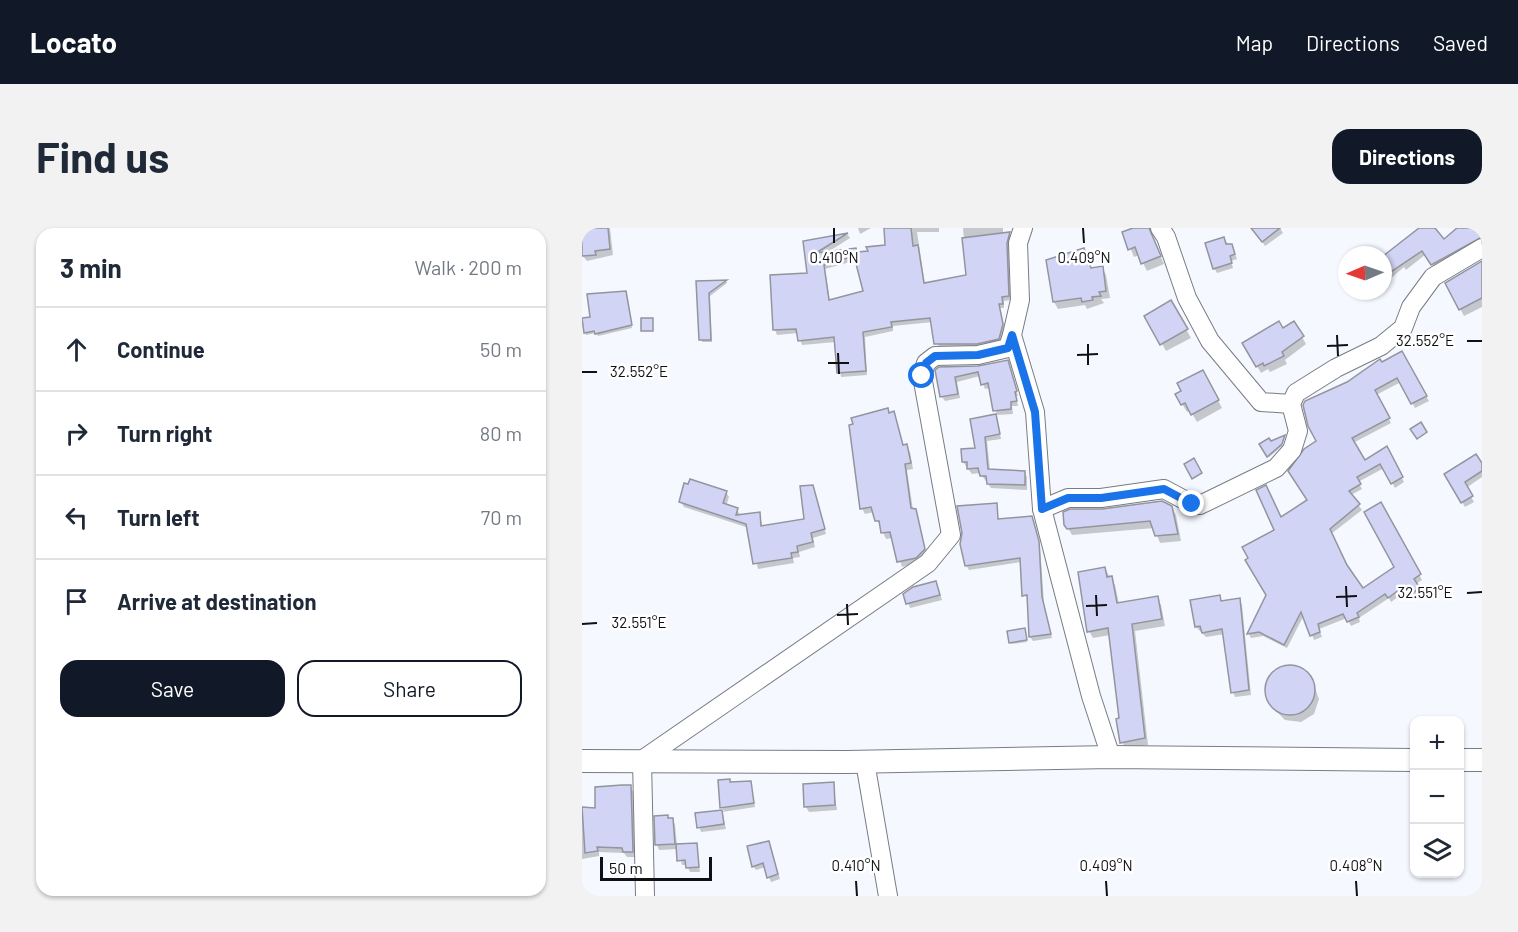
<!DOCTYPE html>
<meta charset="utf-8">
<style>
body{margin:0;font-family:Barlow,sans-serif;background:#f2f2f3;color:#1f2937}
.controls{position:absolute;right:18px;bottom:18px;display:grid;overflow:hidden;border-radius:12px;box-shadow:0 2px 4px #0004}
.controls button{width:54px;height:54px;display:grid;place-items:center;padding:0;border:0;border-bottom:2px solid #e0e1e3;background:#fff;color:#1f2937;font:30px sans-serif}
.compass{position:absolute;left:756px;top:18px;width:54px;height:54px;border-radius:50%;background:#fff;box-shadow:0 2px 4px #0004;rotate:268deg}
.scale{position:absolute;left:18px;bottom:15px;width:112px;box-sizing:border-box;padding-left:6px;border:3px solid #0f1014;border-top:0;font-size:16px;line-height:21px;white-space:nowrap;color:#0f1014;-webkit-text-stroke:4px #fff;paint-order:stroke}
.stop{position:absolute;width:18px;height:18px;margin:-14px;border:4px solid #1a73e8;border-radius:50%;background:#fff}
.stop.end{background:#1a73e8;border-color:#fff;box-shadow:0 2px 6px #0008}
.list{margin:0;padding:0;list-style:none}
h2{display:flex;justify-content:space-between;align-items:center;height:78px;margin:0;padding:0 24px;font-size:26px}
h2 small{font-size:20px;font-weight:400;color:#747a83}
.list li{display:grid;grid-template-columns:39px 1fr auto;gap:18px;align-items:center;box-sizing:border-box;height:84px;padding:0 24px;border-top:2px solid #e0e1e3}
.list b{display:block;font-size:22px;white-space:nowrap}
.list em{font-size:20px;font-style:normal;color:#747a83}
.actions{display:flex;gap:12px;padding:18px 24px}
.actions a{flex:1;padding:14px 0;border:2px solid #111827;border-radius:18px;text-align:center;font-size:21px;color:#111827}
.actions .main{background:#111827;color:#fff}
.icon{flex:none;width:33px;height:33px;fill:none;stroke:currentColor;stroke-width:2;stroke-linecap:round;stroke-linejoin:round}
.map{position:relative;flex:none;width:900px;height:668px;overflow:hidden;border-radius:18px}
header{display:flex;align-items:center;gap:36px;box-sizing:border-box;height:84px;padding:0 30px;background:#111827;color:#fff}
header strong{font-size:28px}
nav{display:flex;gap:33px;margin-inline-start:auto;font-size:21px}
.intro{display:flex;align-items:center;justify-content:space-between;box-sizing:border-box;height:144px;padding:0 36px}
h1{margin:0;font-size:42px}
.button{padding:15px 27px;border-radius:18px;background:#111827;color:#fff;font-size:21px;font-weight:700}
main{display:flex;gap:36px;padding:0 36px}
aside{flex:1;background:#fff;border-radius:18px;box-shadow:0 2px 4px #0004}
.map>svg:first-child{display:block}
</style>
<header>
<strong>Locato</strong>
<nav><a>Map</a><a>Directions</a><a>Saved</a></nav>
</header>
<div class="intro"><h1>Find us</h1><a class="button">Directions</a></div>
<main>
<aside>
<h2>3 min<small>Walk · 200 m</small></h2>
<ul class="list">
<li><svg class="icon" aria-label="ahead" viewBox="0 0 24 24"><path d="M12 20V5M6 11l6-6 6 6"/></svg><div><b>Continue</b></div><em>50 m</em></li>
<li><svg class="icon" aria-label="right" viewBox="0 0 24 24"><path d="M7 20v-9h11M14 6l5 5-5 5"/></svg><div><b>Turn right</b></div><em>80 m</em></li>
<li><svg class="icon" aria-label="left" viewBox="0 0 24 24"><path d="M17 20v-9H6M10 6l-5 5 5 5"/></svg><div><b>Turn left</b></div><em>70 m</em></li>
<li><svg class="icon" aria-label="arrive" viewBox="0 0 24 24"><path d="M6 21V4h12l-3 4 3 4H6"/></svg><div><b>Arrive at destination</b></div></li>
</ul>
<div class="actions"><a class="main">Save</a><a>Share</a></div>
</aside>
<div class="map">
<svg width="900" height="668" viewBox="0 0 900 668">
<rect width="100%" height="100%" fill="#f5f9ff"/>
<g fill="#0003" fill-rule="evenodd">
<path d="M 0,0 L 28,0 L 31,27 L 5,33 L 1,28 Z"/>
<path d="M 276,0 L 289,0 L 278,6 Z"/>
<path d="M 304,0 L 357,0 L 357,4 L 335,4 L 343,56 L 385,48 L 381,0 L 421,0 L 421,5 L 427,5 L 430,10 L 427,21 L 428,72 L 422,73 L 422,80 L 418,80 L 423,102 L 419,115 L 398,120 L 357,120 L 351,94 L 311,98 L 311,103 L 283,109 L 285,147 L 259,149 L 254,114 L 220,117 L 216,105 L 195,107 L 193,102 L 190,49 L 227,47 L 223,14 L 266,7 L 268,10 L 243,26 L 276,26 L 305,18 ZM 275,32 L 282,65 L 248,73 L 243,41 Z"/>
<path d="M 555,0 L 572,0 L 570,10 L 582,36 L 565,43 L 557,27 L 552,29 L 542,5 Z"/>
<path d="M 671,0 L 698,0 L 701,5 L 683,18 Z"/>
<path d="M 839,0 L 851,0 L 862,13 L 876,0 L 893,0 L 900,7 L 900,15 L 853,41 L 844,26 L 824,42 L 822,39 L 801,57 L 801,30 Z"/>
<path d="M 642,11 L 652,23 L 655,31 L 649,33 L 651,40 L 635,45 L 632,40 Z"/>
<path d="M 501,21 L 510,41 L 520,40 L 524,47 L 528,70 L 519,71 L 522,75 L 505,81 L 503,77 L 476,81 L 472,74 Z"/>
<path d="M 900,35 L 900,79 L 882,88 L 865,56 Z"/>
<path d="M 144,53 L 145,55 L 128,68 L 130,114 L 120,114 L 115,55 Z"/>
<path d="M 45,68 L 50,100 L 16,108 L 14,105 L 4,107 L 3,104 L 9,90 Z"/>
<path d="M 589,74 L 609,110 L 584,123 L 565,88 Z"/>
<path d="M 712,95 L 724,116 L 703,132 L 705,136 L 688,144 L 686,141 L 679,145 L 662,116 L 701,102 Z"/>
<path d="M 819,125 L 847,173 L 833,180 L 819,154 L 794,167 L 809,195 L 771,215 L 783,234 L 804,220 L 822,254 L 813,260 L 802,240 L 776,254 L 780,261 L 769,267 L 780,282 L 749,306 L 766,341 L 780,363 L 814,340 L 798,276 L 840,352 L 834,356 L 839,365 L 828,372 L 824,363 L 809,374 L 807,370 L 777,390 L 778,394 L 769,398 L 765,390 L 737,401 L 740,409 L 732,412 L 722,387 L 705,420 L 681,408 L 669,410 L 667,406 L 686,367 L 694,303 L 699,291 L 727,273 L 736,214 L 765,155 Z"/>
<path d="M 428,138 L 436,168 L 434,168 L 436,178 L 430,178 L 431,186 L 415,187 L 408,160 L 403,161 L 398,148 L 375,154 L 378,170 L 363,173 L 360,169 L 355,143 Z"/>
<path d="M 621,144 L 640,180 L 615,194 L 608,182 L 605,184 L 595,167 Z"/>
<path d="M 311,185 L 322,219 L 328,224 L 331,241 L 325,242 L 331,282 L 336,289 L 345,328 L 342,333 L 320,339 L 311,310 L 304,311 L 292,284 L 283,286 L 280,280 L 271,229 L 275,229 Z"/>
<path d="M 414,188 L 419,211 L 405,213 L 408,242 L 442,244 L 445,249 L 445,262 L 409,260 L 398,245 L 390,246 L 381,234 L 395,221 Z"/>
<path d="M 702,209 L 700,218 L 687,229 L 679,216 Z"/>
<path d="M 900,237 L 900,249 L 884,260 L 892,274 L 883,279 L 864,247 Z"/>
<path d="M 230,258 L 244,306 L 231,310 L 233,319 L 217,324 L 218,329 L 211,330 L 212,335 L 176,341 L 167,300 L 102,279 L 99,274 L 144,264 L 147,269 L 144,278 L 155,281 L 158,287 L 177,286 L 181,299 L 223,292 Z"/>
<path d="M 414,277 L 417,293 L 449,290 L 452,294 L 458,318 L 462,375 L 470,410 L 451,413 L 448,409 L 447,371 L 442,367 L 439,334 L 387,342 L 384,337 Z"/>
<path d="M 589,279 L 594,287 L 599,313 L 578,315 L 572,300 L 490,307 L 486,300 Z"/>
<path d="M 523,341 L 533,357 L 537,376 L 575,370 L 579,377 L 583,398 L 553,403 L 566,517 L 544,521 L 540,514 L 528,407 L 511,410 L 507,403 Z"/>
<path d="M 354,354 L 360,372 L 328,380 L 323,366 Z"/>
<path d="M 637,369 L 640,374 L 657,372 L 660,377 L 669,467 L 653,469 L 651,464 L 643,406 L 624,409 L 614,399 L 610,373 Z"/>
<path d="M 444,404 L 445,414 L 429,416 L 428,414 Z"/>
<path d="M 707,438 L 722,442 L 728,447 L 737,471 L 732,486 L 719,494 L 703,492 L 692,481 L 684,460 L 688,449 L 700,439 Z"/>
<path d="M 147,553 L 149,556 L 169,555 L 173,579 L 140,584 L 144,601 L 119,604 L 114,587 L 142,583 L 140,579 Z"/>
<path d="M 251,556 L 255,582 L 227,584 L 224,579 Z"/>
<path d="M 48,559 L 51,563 L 53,629 L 45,629 L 42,625 L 17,624 L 17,628 L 0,631 L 0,581 L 14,582 Z"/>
<path d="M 87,592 L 91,592 L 93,597 L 95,617 L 114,616 L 118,644 L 108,644 L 105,637 L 100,637 L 96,621 L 77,622 L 75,617 Z"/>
<path d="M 188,619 L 198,651 L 189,654 L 183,639 L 174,642 L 171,638 Z"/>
</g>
<g fill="#d2d4f5" stroke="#93949e" stroke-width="1.5" fill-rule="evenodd">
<path d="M 0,0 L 26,0 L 28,21 L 13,23 L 14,27 L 0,28 Z"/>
<path d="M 302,0 L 329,0 L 331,18 L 336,17 L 342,55 L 384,47 L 380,10 L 428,4 L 425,15 L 427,68 L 420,69 L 421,76 L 417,76 L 421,96 L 417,111 L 395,116 L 352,116 L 348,90 L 309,94 L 310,99 L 281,104 L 284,143 L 255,145 L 252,109 L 216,113 L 214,101 L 191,102 L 188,47 L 225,45 L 221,13 L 266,5 L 234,25 L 274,20 L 275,24 L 286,23 L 284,19 L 303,17 ZM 272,28 L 281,63 L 247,72 L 242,37 Z"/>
<path d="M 551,0 L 567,0 L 579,28 L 559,36 L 553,19 L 546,22 L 540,4 Z"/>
<path d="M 669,0 L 698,0 L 680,14 Z"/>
<path d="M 837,0 L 853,0 L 862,11 L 875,0 L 895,0 L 900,9 L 849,37 L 840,23 L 801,49 L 801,28 Z"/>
<path d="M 642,9 L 644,16 L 650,16 L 653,26 L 648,28 L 650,35 L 631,41 L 623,15 Z"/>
<path d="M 502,20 L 509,40 L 521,38 L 524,63 L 517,64 L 519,68 L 510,69 L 511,72 L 500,74 L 499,70 L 471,74 L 464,32 Z"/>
<path d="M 900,33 L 900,70 L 877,82 L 863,55 Z"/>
<path d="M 145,52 L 127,65 L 129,112 L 117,112 L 114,53 Z"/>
<path d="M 44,63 L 50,97 L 13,106 L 12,103 L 2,105 L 0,90 L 8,89 L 5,66 Z"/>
<path d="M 589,72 L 606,101 L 578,117 L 562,88 Z"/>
<rect x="59" y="90" width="12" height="13"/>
<path d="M 697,93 L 701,100 L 712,93 L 722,108 L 700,124 L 702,128 L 682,138 L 681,135 L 674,139 L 660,115 Z"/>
<path d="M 820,123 L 845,168 L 829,176 L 815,150 L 793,162 L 808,190 L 770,210 L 783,232 L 805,218 L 821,249 L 809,256 L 798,236 L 775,249 L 779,256 L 767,263 L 778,276 L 748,301 L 765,337 L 781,360 L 812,339 L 782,284 L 799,274 L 839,346 L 832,351 L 838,360 L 824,369 L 821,359 L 806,370 L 803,366 L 775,385 L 777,389 L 765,394 L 761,386 L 736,396 L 738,404 L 728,408 L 719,384 L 702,417 L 677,404 L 665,406 L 684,367 L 663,332 L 666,330 L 660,319 L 692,302 L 674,262 L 684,257 L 699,289 L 725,272 L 706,243 L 722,221 L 734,213 L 726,198 L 721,177 L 723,173 L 765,154 L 798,131 L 800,134 Z"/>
<path d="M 426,132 L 435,163 L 433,164 L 435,173 L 429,174 L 429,181 L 411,183 L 406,155 L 399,157 L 396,144 L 373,149 L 376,166 L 358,169 L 353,142 L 357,139 L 396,138 Z"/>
<path d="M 621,142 L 637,172 L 609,187 L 603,175 L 599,177 L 593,166 L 599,163 L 595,155 Z"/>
<path d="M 306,180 L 307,185 L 312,183 L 321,217 L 325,216 L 329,235 L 323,236 L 329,280 L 334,281 L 343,321 L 334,330 L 315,334 L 308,304 L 299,305 L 297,293 L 293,293 L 289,279 L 278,281 L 267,197 L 271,196 L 269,190 Z"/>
<path d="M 414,186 L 418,206 L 403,209 L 406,241 L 443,243 L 443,257 L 405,256 L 404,248 L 398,248 L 396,240 L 385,241 L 385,234 L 380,234 L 379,221 L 393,220 L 388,191 Z"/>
<path d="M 839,194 L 845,204 L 835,211 L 828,201 Z"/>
<path d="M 703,207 L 700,216 L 685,229 L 677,216 L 687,210 L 689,213 Z"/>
<path d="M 894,226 L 900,235 L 900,243 L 883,254 L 891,268 L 879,275 L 862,246 Z"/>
<path d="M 612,230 L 620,245 L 610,251 L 602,236 Z"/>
<path d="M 108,251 L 145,263 L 141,275 L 156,280 L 154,287 L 178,284 L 179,298 L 222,291 L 218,258 L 231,257 L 243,301 L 229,305 L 231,314 L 215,318 L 216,324 L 209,325 L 210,330 L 171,336 L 164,296 L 97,274 L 102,255 L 106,256 Z"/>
<path d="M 580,273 L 590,278 L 596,306 L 573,308 L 568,293 L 485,301 L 482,297 L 481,284 L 488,281 L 520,281 Z"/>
<path d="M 415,275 L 416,291 L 450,288 L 457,313 L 460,369 L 469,406 L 447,409 L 445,367 L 440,368 L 438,330 L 383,338 L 378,316 L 380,305 L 375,278 Z"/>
<path d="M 523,339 L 525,349 L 530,348 L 535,375 L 576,368 L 580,391 L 550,396 L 563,510 L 538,515 L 534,491 L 537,490 L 526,400 L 505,404 L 496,344 Z"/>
<path d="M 354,353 L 358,367 L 324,376 L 321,366 L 331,359 Z"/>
<path d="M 638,367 L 639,373 L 658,370 L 667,462 L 649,465 L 640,401 L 620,405 L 618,398 L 613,399 L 608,372 Z"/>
<path d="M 443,400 L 445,412 L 427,415 L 425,403 Z"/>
<circle cx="708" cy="462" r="25"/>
<path d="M 148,551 L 148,554 L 169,553 L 172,575 L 138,580 L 136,552 Z"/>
<path d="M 252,554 L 253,577 L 222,579 L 221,556 Z"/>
<path d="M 40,557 L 49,557 L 51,624 L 41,624 L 40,620 L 15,619 L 16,623 L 3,625 L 0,579 L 13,580 L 13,559 Z"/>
<path d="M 140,582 L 142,596 L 115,600 L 113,585 Z"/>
<path d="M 86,587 L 86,590 L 91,590 L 93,616 L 73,617 L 72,588 Z"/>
<path d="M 187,613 L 196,646 L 185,650 L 181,635 L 170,639 L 165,618 Z"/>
<path d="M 115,615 L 117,639 L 104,640 L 103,632 L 95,633 L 94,616 Z"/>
</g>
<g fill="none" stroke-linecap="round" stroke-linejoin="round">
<g stroke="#777c85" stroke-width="20">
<g id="minor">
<path d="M 441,0 L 436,15 L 438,72 L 430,107 L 453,184 L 460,281 L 509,468 L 529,529"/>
<path d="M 578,0 L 584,9 L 605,70 L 628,113 L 679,174 L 709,176"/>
<path d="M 460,281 L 486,270 L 519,270 L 582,261 L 610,276 L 618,277 L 694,240 L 710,222 L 716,203 L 709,176 L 714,165 L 754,140 L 799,118 L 821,100 L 829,79 L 851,49 L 900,20"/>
<path d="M 283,534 L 306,668"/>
<path d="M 63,668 L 60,532 L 346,335 L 369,307 L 340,148 L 344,135 L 353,128 L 396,127 L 426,120 L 430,107"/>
</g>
</g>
<g stroke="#777c85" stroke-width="24">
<g id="tertiary">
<path d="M 878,532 L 900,532"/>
<path d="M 0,533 L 265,534 L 529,529 L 832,532"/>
</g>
</g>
<use href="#minor" stroke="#fff" stroke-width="18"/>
<use href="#tertiary" stroke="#fff" stroke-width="22"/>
</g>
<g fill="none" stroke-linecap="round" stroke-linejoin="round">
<path stroke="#1a73e8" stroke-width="8" d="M 340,148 L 344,135 L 353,128 L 396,127 L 426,120 L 430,107 L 453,184 L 460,281 L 486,270 L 519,270 L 582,261 L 610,276"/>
</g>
<path fill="none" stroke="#0f1014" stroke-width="2" d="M 252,0 L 252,15M 501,0 L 502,15M 755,107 L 756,128M 885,113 L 900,113M 506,116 L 506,137M 745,118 L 766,117M 256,125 L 257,146M 495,127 L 516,126M 246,135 L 267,135M 0,144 L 15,144M 764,358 L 765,379M 885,365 L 900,364M 514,367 L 515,388M 754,369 L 775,368M 265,376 L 266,397M 504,378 L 525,377M 255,387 L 276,386M 0,396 L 15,395M 274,653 L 275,668M 524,653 L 525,668M 774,653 L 775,668"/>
<g font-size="15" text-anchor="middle" fill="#0f1014" stroke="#fff" stroke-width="5" stroke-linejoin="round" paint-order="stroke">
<text x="252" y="35">0.410°N</text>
<text x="502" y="35">0.409°N</text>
<text x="843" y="118">32.552°E</text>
<text x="57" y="149">32.552°E</text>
<text x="843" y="370">32.551°E</text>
<text x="57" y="400">32.551°E</text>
<text x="274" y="643">0.410°N</text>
<text x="524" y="643">0.409°N</text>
<text x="774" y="643">0.408°N</text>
</g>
</svg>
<div class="controls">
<button>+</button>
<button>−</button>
<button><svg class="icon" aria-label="layers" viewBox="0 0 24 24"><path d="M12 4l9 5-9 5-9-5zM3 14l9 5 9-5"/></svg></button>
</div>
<svg class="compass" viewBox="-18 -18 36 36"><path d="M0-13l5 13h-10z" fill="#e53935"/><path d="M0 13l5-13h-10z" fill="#747a83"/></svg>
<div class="scale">50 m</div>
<div class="stop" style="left:340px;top:148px"></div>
<div class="stop end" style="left:610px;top:276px"></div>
</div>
</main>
